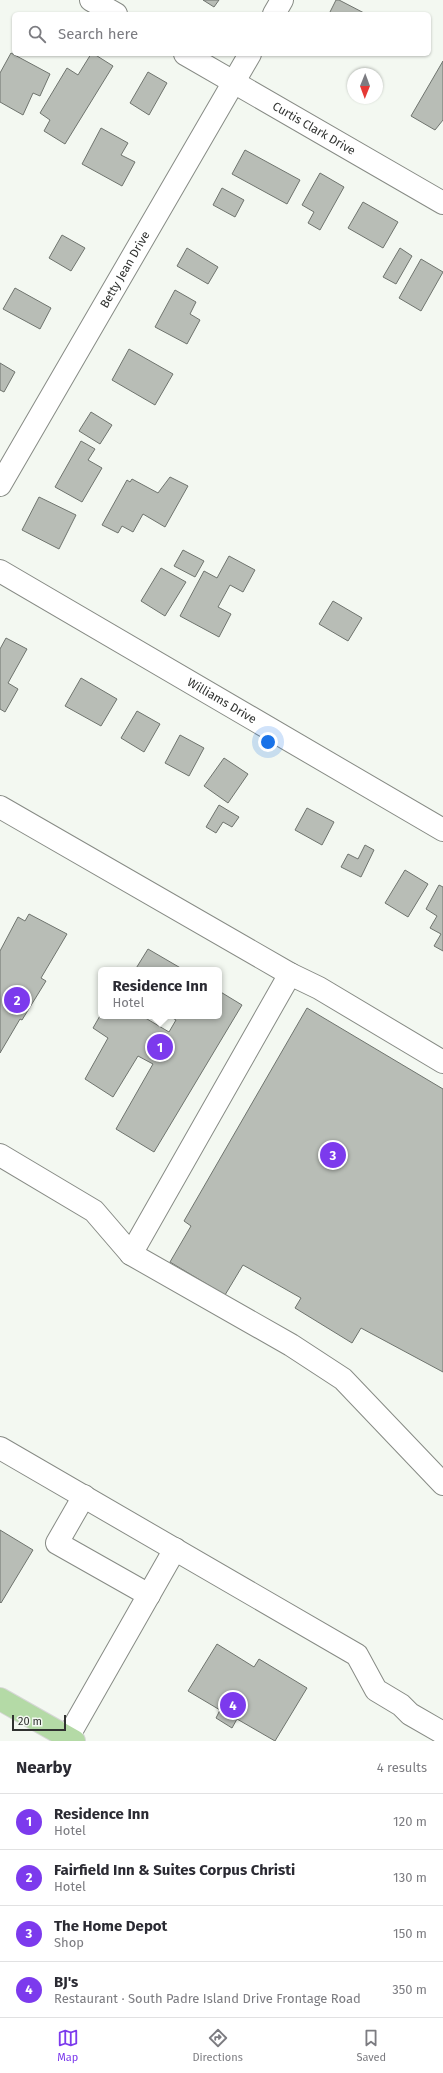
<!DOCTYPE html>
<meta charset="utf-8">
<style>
body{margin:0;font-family:"Fira Sans",sans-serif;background:#f2f2f3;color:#2b2b33}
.compass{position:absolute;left:347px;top:68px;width:36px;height:36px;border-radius:50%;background:#fff;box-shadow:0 1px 3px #0004;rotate:181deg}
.scale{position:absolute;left:12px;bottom:10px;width:54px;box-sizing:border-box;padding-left:4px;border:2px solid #303230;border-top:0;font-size:11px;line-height:14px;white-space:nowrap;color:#303230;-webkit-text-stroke:3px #f3f8f1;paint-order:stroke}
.you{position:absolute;left:268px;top:742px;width:14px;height:14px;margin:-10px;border:3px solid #fff;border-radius:50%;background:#1a73e8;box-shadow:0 0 0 6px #1a73e833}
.badge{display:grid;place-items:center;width:26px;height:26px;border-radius:50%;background:#7c3aed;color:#fff;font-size:13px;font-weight:700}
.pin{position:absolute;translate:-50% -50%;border:2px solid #fff;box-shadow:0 1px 4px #0006}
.popup{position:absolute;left:98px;top:967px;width:124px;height:52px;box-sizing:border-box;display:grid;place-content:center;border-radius:6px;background:#fff;filter:drop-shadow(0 1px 3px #0005);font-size:13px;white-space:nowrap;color:#7c7c81}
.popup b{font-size:15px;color:#2b2b33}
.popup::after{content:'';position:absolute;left:50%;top:100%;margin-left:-8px;border:8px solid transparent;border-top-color:#fff}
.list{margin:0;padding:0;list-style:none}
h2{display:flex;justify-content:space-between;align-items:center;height:52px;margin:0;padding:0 16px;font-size:17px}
h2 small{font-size:13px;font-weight:400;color:#7c7c81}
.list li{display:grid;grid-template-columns:26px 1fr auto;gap:12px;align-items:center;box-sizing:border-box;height:56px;padding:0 16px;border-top:1px solid #e1e1e2}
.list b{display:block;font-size:15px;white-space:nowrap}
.list p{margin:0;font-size:13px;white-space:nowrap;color:#7c7c81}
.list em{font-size:13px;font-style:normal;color:#7c7c81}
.icon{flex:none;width:22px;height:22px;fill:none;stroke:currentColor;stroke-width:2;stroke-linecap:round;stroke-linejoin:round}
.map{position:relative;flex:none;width:443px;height:1741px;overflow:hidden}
.search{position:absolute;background:#fff;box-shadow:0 1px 3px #0004;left:12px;right:12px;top:12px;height:44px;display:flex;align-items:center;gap:10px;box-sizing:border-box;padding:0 14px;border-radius:6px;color:#7c7c81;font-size:15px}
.sheet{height:276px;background:#fff}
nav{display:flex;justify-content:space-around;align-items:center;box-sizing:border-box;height:56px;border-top:1px solid #e1e1e2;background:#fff;font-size:11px;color:#7c7c81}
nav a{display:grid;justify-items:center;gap:2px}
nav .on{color:#7c3aed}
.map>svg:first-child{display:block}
</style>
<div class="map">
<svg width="443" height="1741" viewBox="0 0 443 1741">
<rect width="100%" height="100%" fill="#f3f8f1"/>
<g fill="#b8bdb6" stroke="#6f746e">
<path d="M 203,0 L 219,0 L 214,7 Z"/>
<path d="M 336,0 L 339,0 L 366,14 L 329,14 Z"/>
<path d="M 11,53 L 50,74 L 40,96 L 33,93 L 23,115 L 0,102 L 0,73 Z"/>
<path d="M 91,54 L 94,54 L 113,66 L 65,144 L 44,131 L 50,120 L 40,113 L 67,68 L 78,75 Z"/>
<path d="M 443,61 L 443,120 L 435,130 L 411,116 Z"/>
<path d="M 148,72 L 167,83 L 149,115 L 130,103 Z"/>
<path d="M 101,128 L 128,143 L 121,155 L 135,162 L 122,186 L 82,164 Z"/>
<path d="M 245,150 L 300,180 L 287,204 L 232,174 Z"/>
<path d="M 320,173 L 344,187 L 320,230 L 308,223 L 314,212 L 302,205 Z"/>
<path d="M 222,188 L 244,200 L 235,217 L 213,205 Z"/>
<path d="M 363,202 L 398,222 L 383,248 L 348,228 Z"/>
<path d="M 62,235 L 85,248 L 71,271 L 49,258 Z"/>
<path d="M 187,248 L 218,267 L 208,284 L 177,266 Z"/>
<path d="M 400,248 L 412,256 L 396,284 L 383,277 Z"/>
<path d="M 421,259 L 443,272 L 421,311 L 399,298 Z"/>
<path d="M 15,288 L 51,308 L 40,329 L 3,309 Z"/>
<path d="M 175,290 L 196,302 L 190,314 L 200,320 L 187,344 L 155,327 Z"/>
<path d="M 129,349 L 173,374 L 155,405 L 112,380 Z"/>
<path d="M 0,363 L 15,372 L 4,392 L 0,390 Z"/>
<path d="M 91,412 L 112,425 L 100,444 L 79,431 Z"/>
<path d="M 81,441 L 95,449 L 88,460 L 102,468 L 82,502 L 55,487 Z"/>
<path d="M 170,477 L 188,486 L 165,527 L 143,514 L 133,532 L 122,526 L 118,533 L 102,525 L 127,480 L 130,482 L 132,479 L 158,493 Z"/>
<path d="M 39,497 L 76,515 L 59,549 L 22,530 Z"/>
<path d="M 183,550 L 204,561 L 195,577 L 174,566 Z"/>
<path d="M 229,556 L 255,570 L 243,592 L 230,585 L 218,607 L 231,614 L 219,637 L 180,616 L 204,571 L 217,578 Z"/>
<path d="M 161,568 L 186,582 L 165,616 L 141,601 Z"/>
<path d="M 333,601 L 362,618 L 348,641 L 319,624 Z"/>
<path d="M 6,638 L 27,649 L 8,683 L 18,689 L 5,712 L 0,709 L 0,649 Z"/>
<path d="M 81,678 L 117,699 L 101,726 L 65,706 Z"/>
<path d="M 137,711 L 160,724 L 144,752 L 121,738 Z"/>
<path d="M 180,735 L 204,748 L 189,776 L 165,763 Z"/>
<path d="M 224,758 L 248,774 L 228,803 L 204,786 Z"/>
<path d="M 219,805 L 239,817 L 232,827 L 223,822 L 216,833 L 206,827 Z"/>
<path d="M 307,808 L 334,822 L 322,845 L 295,830 Z"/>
<path d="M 365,845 L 374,850 L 361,877 L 341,867 L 348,854 L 358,859 Z"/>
<path d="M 405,870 L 428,884 L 408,917 L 385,903 Z"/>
<path d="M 439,885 L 443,887 L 443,951 L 434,946 L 441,934 L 430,928 L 437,916 L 426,909 Z"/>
<path d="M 29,914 L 67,934 L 41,978 L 46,981 L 22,1020 L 20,1019 L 0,1053 L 0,951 L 18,917 L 25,921 Z"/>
<path d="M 148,949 L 184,970 L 135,970 Z"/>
<path d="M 219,991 L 242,1005 L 154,1152 L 116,1129 L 153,1064 L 138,1056 L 113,1097 L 85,1079 L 108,1038 L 93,1028 L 101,1014 L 101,1016 L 142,1016 L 169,1032 L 176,1020 L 169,1016 L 219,1016 Z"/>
<path d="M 307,1008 L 443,1089 L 443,1372 L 361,1328 L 352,1343 L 295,1308 L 301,1298 L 243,1265 L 225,1295 L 170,1262 L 191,1226 L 184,1221 Z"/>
<path d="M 0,1530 L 33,1550 L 1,1603 L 0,1602 Z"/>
<path d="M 217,1644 L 254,1667 L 259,1659 L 307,1688 L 275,1741 L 237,1719 L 232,1728 L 216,1718 L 220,1710 L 188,1691 Z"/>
</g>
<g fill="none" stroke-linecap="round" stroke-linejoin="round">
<g stroke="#878b85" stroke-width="24">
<g id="minor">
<path d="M 91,0 L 116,14"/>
<path d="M 274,14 L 282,0"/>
<path id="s1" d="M 185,54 L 443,203"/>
<path id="s2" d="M 0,485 L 250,54"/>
<path id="s3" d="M 0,571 L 443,830"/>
<path d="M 0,807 L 290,974 L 319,988 L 443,1062"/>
<path d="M 0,1155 L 94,1211 L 131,1254 L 291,1345 L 343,1379 L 443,1484"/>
<path d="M 131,1254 L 290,974"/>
<path d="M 0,1448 L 357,1655 L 376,1690 L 401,1705 L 410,1714 L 443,1733"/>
<path d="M 84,1496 L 57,1543 L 149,1595"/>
<path d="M 68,1737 L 175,1549"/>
</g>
</g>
<g stroke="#d6d6d6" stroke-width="24">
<path id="major" d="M 0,1699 L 74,1741"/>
</g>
<use href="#minor" stroke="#fff" stroke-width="22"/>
<use href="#major" stroke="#b4daa6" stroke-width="22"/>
</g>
<g text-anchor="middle" stroke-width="3" stroke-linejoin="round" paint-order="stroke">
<g font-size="12" fill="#303230" stroke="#f3f8f1">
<text dy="4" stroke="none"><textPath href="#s1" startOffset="149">Curtis Clark Drive</textPath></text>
<text dy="4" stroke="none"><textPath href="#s2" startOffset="249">Betty Jean Drive</textPath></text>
<text dy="4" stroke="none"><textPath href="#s3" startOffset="257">Williams Drive</textPath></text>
</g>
</g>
</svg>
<svg class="compass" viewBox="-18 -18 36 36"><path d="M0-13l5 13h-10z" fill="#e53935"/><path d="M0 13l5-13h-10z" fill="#7c7c81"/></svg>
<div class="scale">20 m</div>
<div class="you"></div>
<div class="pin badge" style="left:160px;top:1047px">1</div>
<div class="popup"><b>Residence Inn</b>Hotel</div>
<div class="pin badge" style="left:17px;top:1000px">2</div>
<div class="pin badge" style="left:333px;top:1155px">3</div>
<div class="pin badge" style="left:233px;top:1705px">4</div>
<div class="search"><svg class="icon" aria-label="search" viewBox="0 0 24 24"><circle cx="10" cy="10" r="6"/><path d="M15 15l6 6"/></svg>Search here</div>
</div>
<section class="sheet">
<h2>Nearby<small>4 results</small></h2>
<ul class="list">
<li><span class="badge">1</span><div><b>Residence Inn</b><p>Hotel</p></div><em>120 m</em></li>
<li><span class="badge">2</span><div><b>Fairfield Inn &amp; Suites Corpus Christi</b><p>Hotel</p></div><em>130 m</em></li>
<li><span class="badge">3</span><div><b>The Home Depot</b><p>Shop</p></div><em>150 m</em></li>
<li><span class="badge">4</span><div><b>BJ's</b><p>Restaurant · South Padre Island Drive Frontage Road</p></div><em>350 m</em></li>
</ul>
</section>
<nav>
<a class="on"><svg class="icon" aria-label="map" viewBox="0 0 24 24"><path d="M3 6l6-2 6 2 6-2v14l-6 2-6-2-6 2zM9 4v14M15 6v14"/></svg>Map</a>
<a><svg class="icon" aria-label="directions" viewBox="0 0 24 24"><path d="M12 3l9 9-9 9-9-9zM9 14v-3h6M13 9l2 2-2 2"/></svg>Directions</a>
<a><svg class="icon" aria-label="saved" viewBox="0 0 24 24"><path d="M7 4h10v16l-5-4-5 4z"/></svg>Saved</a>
</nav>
